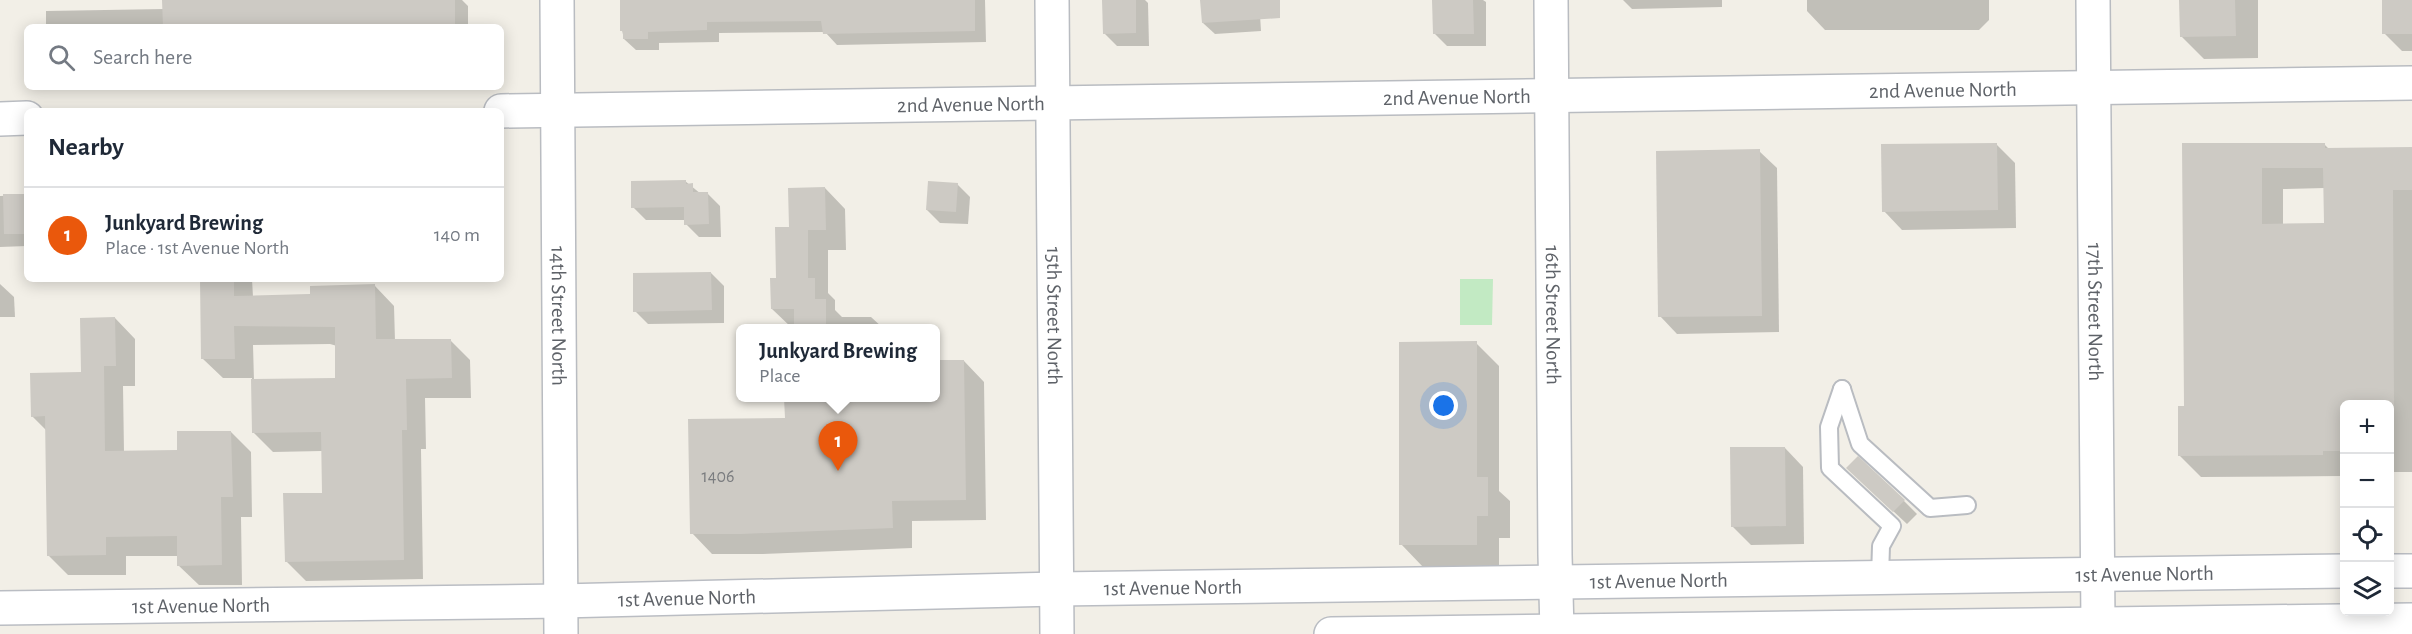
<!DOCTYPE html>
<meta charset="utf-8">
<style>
body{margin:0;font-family:"Alegreya Sans",sans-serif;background:#f6f6f7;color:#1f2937}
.controls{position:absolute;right:18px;bottom:18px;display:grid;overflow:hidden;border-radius:9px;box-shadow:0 3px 15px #0003}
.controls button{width:54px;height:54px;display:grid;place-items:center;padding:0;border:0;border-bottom:2px solid #e0e1e3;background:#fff;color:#1f2937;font:30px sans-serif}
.you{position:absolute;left:1444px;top:406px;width:21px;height:21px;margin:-15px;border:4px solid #fff;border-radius:50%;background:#1a73e8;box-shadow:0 0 0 9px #1a73e833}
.badge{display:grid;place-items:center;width:39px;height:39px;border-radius:50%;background:#ea580c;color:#fff;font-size:20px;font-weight:700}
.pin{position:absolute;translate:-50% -50px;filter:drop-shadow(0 2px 3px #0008)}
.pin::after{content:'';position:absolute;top:32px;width:21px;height:18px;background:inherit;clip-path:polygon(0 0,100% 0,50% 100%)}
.popup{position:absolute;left:736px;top:324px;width:204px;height:78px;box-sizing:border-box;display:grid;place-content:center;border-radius:9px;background:#fff;filter:drop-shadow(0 2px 4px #0005);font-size:20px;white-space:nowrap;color:#747a83}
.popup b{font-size:22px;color:#1f2937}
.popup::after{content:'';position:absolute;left:50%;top:100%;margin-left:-12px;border:12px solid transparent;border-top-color:#fff}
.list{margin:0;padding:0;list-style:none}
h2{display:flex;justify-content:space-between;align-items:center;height:78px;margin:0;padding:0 24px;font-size:26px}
h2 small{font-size:20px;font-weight:400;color:#747a83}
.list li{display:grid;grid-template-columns:39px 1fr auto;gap:18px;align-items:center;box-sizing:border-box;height:96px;padding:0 24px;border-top:2px solid #e0e1e3}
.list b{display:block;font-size:22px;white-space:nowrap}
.list p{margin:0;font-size:20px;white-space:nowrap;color:#747a83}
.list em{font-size:20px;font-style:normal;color:#747a83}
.icon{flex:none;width:33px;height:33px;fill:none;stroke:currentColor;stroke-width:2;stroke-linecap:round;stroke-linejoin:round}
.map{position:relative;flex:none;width:2412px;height:634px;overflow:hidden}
.search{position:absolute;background:#fff;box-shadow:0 3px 15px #0003;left:24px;top:24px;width:480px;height:66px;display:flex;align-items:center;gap:15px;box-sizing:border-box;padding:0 21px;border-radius:9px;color:#747a83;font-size:22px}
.panel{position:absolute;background:#fff;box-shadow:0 3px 15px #0003;left:24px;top:108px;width:480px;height:174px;border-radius:9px}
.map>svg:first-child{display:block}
</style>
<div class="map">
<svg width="2412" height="634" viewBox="0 0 2412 634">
<rect width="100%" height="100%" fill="#f2efe7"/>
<path fill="#c2eac3" d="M 1460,279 L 1493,279 L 1492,325 L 1460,325 Z"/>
<g fill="#0003" fill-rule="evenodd">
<path d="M 164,0 L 462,0 L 468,6 L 468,27 L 46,27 L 46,11 L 164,9 Z"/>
<path d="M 621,0 L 985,0 L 986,42 L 837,45 L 825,32 L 719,33 L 719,42 L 659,43 L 659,50 L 636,50 L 624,39 L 622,30 Z"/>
<path d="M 1104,0 L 1145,0 L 1148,3 L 1149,46 L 1117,46 L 1104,33 Z"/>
<path d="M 1202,0 L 1259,0 L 1261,31 L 1215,34 L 1203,23 Z"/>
<path d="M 1434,0 L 1483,0 L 1486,2 L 1486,46 L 1447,46 L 1434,33 Z"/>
<path d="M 1623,0 L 1722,0 L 1722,7 L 1632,9 Z"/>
<path d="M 1807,0 L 1989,0 L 1989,20 L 1979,30 L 1825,30 L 1807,11 Z"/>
<path d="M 2181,0 L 2258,0 L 2258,58 L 2204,59 L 2181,36 Z"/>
<path d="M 2383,0 L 2412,0 L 2412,51 L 2402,51 L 2384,33 Z"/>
<path d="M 1996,144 L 2015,163 L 2016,228 L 1902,230 L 1884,211 Z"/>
<path d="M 2324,144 L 2330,150 L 2412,149 L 2412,472 L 2390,472 L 2390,404 L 2344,404 L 2343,476 L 2201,477 L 2180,456 L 2185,407 L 2184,145 ZM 2325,188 L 2326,225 L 2283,225 L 2283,189 Z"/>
<path d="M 1759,151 L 1777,168 L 1779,332 L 1677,334 L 1660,316 Z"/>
<path d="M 685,181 L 701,194 L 707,193 L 720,206 L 721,237 L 699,237 L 686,224 L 686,220 L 646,220 L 633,207 Z"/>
<path d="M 957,184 L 970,197 L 968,224 L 940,223 L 927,210 Z"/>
<path d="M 825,188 L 845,209 L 846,250 L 828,250 L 828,293 L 835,300 L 835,310 L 842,317 L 871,317 L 883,328 L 792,328 L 772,309 L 790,228 Z"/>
<path d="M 27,195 L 27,246 L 0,247 L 0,196 Z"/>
<path d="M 711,273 L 724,286 L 724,323 L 648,324 L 635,311 Z"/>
<path d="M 202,279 L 252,279 L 253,297 L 312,296 L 375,286 L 394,306 L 395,341 L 450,340 L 470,360 L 471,398 L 425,398 L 426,449 L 421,449 L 423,579 L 306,581 L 286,561 L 323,494 L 322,451 L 273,452 L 253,432 L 252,378 L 223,378 L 203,359 ZM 330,344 L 337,346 L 337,379 L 254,381 L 253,345 Z"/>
<path d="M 0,284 L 14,297 L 15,317 L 0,317 Z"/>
<path d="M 115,318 L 135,339 L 135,386 L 123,386 L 124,452 L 179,451 L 231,432 L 251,452 L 252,517 L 241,517 L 242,585 L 199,585 L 178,565 L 178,556 L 126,556 L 126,575 L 68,575 L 48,555 L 46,430 L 32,416 L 83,374 Z"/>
<path d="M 1476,343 L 1499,366 L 1499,491 L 1510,501 L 1510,538 L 1499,538 L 1499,567 L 1423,567 L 1401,544 Z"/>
<path d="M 964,361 L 984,382 L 986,520 L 912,521 L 912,548 L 763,554 L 712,554 L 692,533 L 786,420 L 786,398 L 936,398 L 936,362 Z"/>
<path d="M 1785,448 L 1803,467 L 1804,544 L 1751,545 L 1732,526 Z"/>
<path d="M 1861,481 L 1904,501 L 1917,514 L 1907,524 Z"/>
</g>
<g fill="#cdcac4" fill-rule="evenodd">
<path d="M 162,0 L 455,0 L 455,24 L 439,25 L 439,27 L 163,27 Z"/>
<path d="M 620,0 L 975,0 L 975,31 L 823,34 L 821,21 L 707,22 L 707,30 L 648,32 L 648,39 L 623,39 L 623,31 L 620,31 Z"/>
<path d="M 1102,0 L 1136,0 L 1136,33 L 1103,34 Z"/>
<path d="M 1200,0 L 1280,0 L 1280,18 L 1202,23 Z"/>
<path d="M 1432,0 L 1473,0 L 1474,34 L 1433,34 Z"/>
<path d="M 2179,0 L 2235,0 L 2236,36 L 2180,37 Z"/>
<rect x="2382" y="0" width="30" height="34"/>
<path d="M 1997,143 L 1998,210 L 1882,212 L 1881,144 Z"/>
<path d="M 2182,143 L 2325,143 L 2325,148 L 2412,147 L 2412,190 L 2393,190 L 2394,405 L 2344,405 L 2344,451 L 2323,451 L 2323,455 L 2178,456 L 2178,406 L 2184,406 ZM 2262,168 L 2323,168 L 2324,223 L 2262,224 Z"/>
<path d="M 1760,149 L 1762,316 L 1658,317 L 1656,151 Z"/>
<path d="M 686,180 L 686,184 L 693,183 L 693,192 L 708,192 L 709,224 L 684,225 L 684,207 L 631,208 L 631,181 Z"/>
<path d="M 928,181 L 958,183 L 956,212 L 926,210 Z"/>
<path d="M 825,187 L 826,230 L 808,230 L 808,278 L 815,278 L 815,299 L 826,299 L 826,327 L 794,327 L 794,309 L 771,309 L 770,278 L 776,278 L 775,227 L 789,227 L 788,188 Z"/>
<path d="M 3,194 L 27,194 L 27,234 L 4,234 Z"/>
<path d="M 711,272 L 712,310 L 633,312 L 633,273 Z"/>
<path d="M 200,279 L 234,279 L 234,296 L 310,294 L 310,286 L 375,284 L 376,339 L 451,339 L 452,378 L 406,379 L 407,430 L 402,430 L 404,560 L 285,562 L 283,493 L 322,493 L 321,432 L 252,433 L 251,379 L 335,378 L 335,327 L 234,326 L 235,359 L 201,359 Z"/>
<path d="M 115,317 L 116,366 L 104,366 L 105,451 L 177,450 L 177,431 L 231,431 L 233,497 L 221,497 L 222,565 L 177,566 L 177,536 L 106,537 L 106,555 L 47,556 L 45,416 L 31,417 L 30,373 L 81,372 L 80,318 Z"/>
<path d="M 1477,341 L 1477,477 L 1488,477 L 1488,516 L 1477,516 L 1477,545 L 1399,545 L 1399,342 Z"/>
<path d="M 936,360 L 964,360 L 966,500 L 892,501 L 893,528 L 741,534 L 690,534 L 688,419 L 785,418 L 784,398 L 936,398 Z"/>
<path d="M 1730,447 L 1785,447 L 1786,526 L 1731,527 Z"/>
<path d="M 1858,456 L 1905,500 L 1893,512 L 1846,468 Z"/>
</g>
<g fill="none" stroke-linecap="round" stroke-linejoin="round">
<g stroke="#b9bcc1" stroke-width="20">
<g id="service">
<path d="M 1842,389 L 1829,427 L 1830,468 L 1892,526 L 1881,546 L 1880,577"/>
<path d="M 1842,389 L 1860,444 L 1930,508 L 1967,505"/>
</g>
</g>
<g stroke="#b9bcc1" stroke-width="36">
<g id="minor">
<path id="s1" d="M 1052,0 L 1057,634"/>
<path id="s2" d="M 1551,0 L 1555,555 L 1557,631"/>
<path id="s3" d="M 2093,0 L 2098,624"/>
<path id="s4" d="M 501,111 L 2412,83"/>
<path d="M 0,119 L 27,118"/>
</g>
</g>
<g stroke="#b9bcc1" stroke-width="36">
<g id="tertiary">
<path id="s5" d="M 557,0 L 561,634"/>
</g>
</g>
<g stroke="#babdc3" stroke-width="36">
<g id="secondary">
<path d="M 2390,571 L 2412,571"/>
<path id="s6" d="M 0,608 L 561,601 L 1057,589 L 2344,571"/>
<path d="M 1331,634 L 2412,620"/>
</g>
</g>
<use href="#service" stroke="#fff" stroke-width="16"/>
<use href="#minor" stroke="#fff" stroke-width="33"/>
<use href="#tertiary" stroke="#fff" stroke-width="33"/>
<use href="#secondary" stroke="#fff" stroke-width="33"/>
</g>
<g text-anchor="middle" stroke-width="4.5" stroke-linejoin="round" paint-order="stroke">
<g font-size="18" fill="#7a7c7f">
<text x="718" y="482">1406</text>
</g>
<g font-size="21" fill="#5e6268" stroke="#fff">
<text dy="7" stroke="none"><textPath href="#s4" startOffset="1442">2nd Avenue North</textPath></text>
<text dy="7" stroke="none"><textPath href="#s4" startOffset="956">2nd Avenue North</textPath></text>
<text dy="7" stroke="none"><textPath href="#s4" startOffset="470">2nd Avenue North</textPath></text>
<text dy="7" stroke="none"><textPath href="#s3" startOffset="312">17th Street North</textPath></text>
<text dy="7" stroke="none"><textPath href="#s2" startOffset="315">16th Street North</textPath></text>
<text dy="7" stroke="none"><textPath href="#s5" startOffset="316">14th Street North</textPath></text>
<text dy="7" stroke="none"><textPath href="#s1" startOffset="316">15th Street North</textPath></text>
<text dy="7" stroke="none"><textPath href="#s6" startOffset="2145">1st Avenue North</textPath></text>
<text dy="7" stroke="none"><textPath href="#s6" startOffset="1659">1st Avenue North</textPath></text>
<text dy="7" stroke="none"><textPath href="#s6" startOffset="1173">1st Avenue North</textPath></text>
<text dy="7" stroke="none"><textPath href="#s6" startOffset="687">1st Avenue North</textPath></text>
<text dy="7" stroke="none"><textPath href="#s6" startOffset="201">1st Avenue North</textPath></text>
</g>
</g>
</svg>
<div class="controls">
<button>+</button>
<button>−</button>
<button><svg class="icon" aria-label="locate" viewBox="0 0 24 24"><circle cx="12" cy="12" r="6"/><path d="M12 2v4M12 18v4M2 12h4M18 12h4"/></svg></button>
<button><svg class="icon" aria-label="layers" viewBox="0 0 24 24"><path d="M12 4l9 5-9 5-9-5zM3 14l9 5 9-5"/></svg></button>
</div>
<div class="you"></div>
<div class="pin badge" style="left:838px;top:471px">1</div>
<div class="popup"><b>Junkyard Brewing</b>Place</div>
<div class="search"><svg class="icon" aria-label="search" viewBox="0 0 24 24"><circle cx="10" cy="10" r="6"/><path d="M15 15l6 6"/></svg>Search here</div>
<section class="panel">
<h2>Nearby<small></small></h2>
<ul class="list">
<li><span class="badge">1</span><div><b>Junkyard Brewing</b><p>Place · 1st Avenue North</p></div><em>140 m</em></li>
</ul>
</section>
</div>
